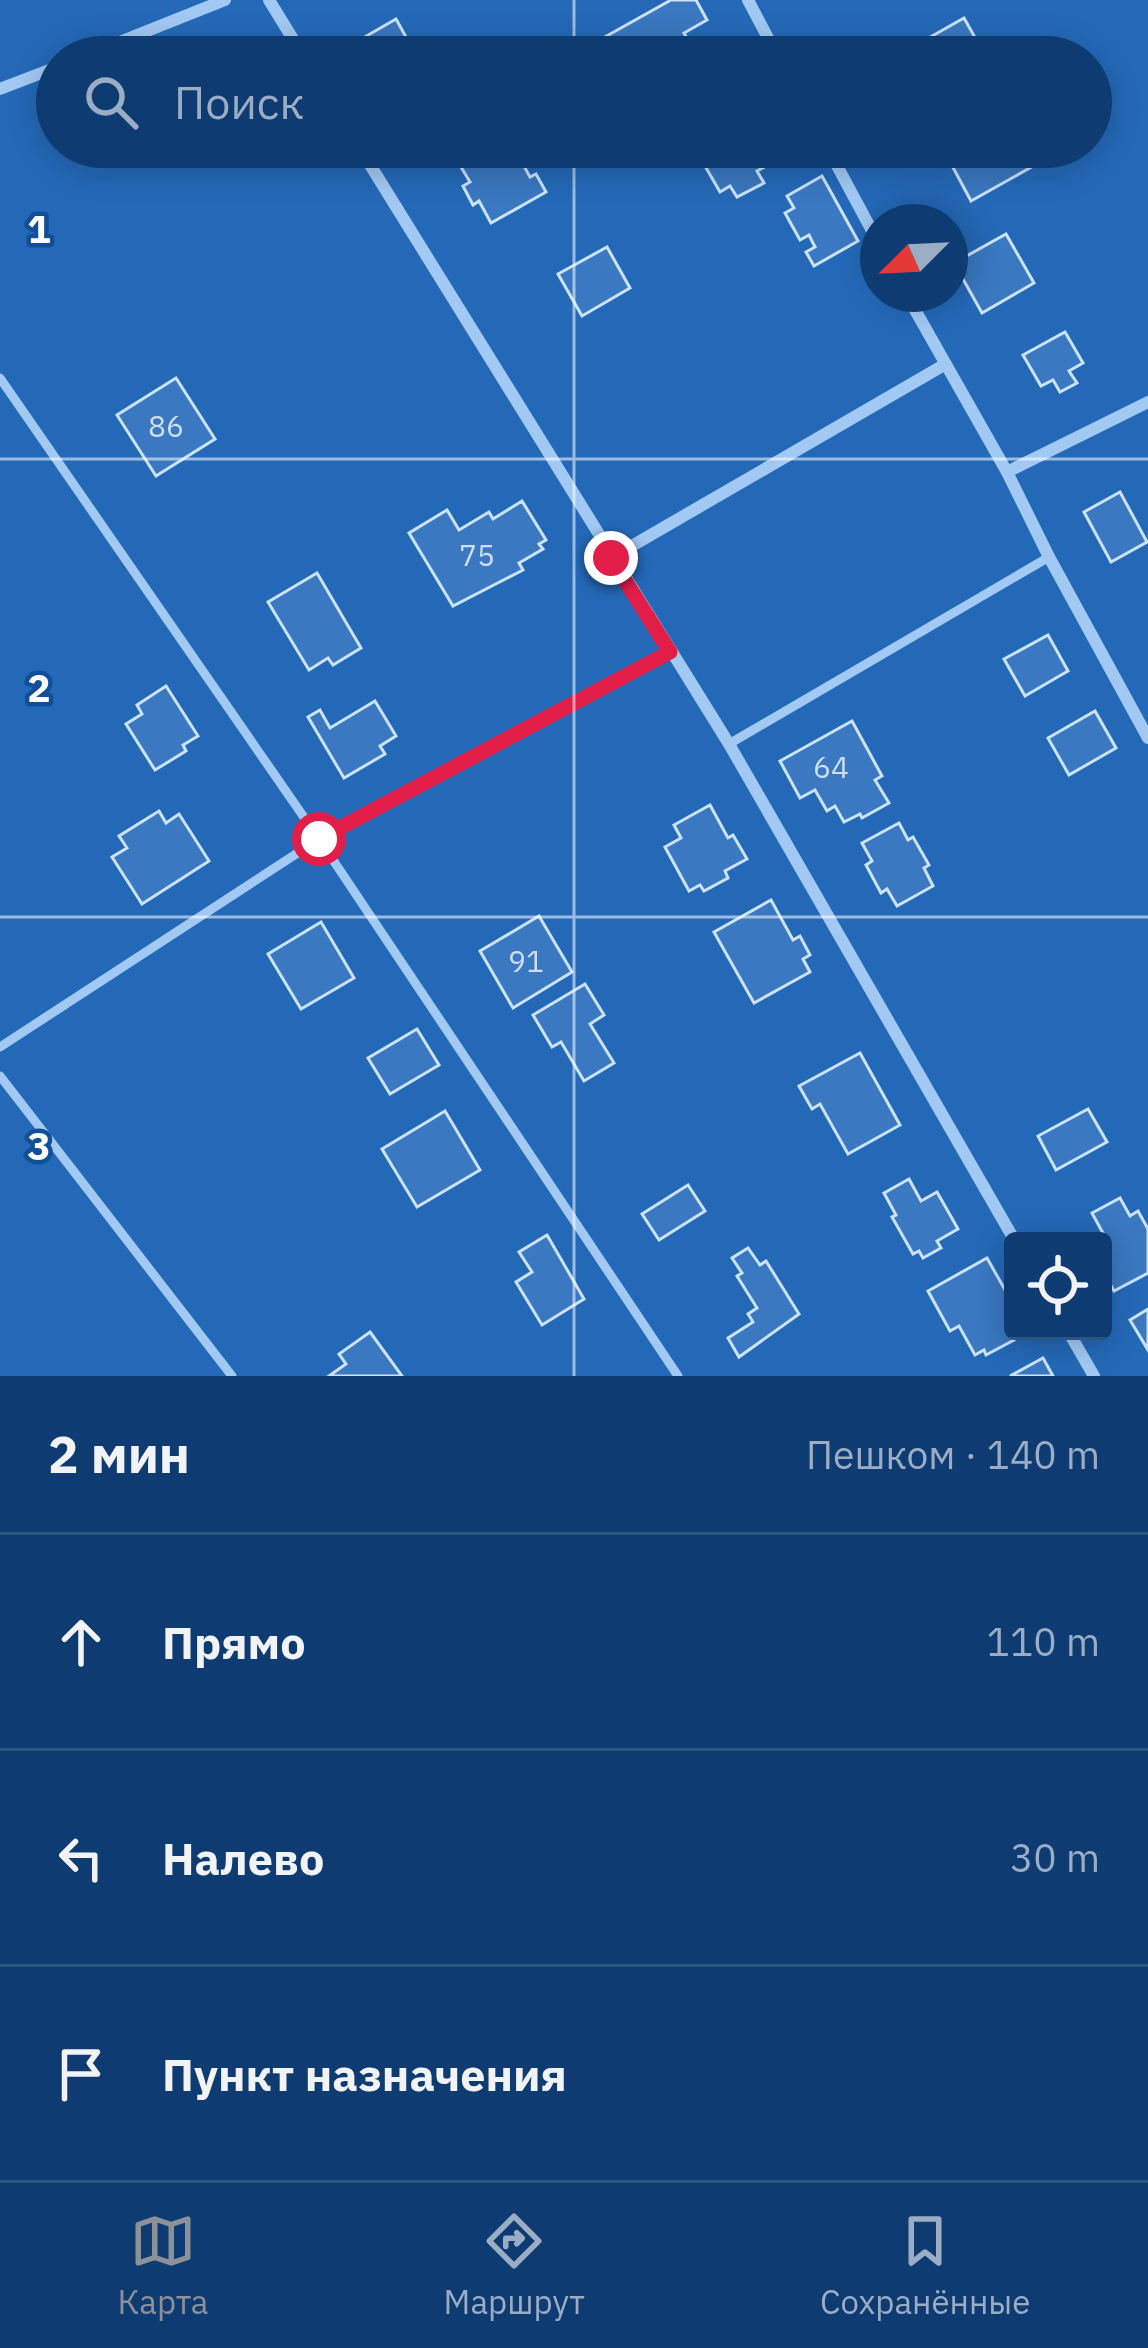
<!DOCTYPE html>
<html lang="ru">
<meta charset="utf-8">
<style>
body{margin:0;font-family:"IBM Plex Sans",sans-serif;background:#1b467a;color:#f1f3f6}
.controls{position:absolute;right:36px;bottom:36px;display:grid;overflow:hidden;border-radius:12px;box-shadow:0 6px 30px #0003}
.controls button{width:108px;height:108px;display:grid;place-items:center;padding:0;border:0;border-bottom:3px solid #2d5584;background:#0d3b72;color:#f1f3f6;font:60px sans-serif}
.compass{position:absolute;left:860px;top:204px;width:108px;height:108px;border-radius:50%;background:#0d3b72;box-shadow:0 6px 30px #0003;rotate:246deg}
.stop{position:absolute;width:36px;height:36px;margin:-27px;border:9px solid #e11d48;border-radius:50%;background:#fff}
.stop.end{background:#e11d48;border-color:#fff;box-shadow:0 3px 12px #0008}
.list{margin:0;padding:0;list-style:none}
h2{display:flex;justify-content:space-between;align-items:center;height:156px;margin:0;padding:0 48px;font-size:51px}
h2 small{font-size:39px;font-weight:400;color:#9aadc4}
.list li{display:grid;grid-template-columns:78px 1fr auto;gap:36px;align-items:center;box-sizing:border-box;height:216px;padding:0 48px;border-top:3px solid #2d5584}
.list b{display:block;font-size:45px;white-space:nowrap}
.list em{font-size:39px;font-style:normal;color:#9aadc4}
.icon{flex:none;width:66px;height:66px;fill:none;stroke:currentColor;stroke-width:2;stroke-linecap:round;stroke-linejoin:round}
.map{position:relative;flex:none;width:1148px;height:1376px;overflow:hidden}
.search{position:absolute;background:#0d3b72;box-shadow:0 6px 30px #0003;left:36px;right:36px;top:36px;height:132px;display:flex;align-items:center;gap:30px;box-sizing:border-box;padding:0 42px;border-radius:66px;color:#9aadc4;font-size:45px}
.sheet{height:804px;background:#0d3b72}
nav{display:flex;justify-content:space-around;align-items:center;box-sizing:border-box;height:168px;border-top:3px solid #2d5584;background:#0d3b72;font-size:33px;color:#9aadc4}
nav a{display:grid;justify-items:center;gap:6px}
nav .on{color:#8c9099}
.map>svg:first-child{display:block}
</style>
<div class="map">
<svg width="1148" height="1376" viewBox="0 0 1148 1376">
<rect width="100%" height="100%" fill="#114f98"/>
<path fill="#2469b8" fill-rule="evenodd" d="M 0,0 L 1148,0 L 1148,1376 L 0,1376 ZM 57,57 L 1091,57 L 1091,147 L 57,147 ZM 878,222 L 950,222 L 950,294 L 878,294 ZM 1013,1241 L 1103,1241 L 1103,1331 L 1013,1331 Z"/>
<g fill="#3a78c1" stroke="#cbe3fe" stroke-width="3">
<path d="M 671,0 L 696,0 L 707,20 L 684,33 L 688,40 L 663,54 L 658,47 L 640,57 L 581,57 L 578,52 Z"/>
<path d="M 964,18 L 986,57 L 895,57 Z"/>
<path d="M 396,19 L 417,57 L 364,57 L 356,42 Z"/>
<path d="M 496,147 L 519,147 L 524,154 L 519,157 L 530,177 L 536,174 L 546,192 L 491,223 L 479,201 L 473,205 L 463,186 L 470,182 L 461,167 Z"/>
<path d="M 709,147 L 768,147 L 776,161 L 757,171 L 764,183 L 737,197 L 730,186 L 720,192 L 705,166 L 716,160 Z"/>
<path d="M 971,147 L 1037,147 L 1044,160 L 971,201 L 949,160 Z"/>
<path d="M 822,176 L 858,241 L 814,266 L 806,252 L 815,247 L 809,235 L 800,240 L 785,213 L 794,208 L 787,196 Z"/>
<path d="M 1006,234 L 1034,283 L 982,313 L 954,263 Z"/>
<path d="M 607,247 L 630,288 L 582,316 L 558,274 Z"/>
<path d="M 1065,332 L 1083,363 L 1069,371 L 1077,383 L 1060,392 L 1053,380 L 1041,386 L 1023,355 Z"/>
<path d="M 176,378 L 215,439 L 156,476 L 117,415 Z"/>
<path d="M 1120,492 L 1147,542 L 1111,562 L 1084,512 Z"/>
<path d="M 522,501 L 546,540 L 539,544 L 543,549 L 519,563 L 523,570 L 453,606 L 409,533 L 447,510 L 459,530 L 489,512 L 493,519 Z"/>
<path d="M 317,573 L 361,648 L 333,665 L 328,658 L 309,670 L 268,602 Z"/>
<path d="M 1048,635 L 1068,671 L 1025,696 L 1004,659 Z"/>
<path d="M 166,686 L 198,736 L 183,745 L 186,751 L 155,770 L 126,724 L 142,714 L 137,705 Z"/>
<path d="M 375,701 L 396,736 L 380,746 L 385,754 L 344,778 L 308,717 L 320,710 L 330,728 Z"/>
<path d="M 1095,711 L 1116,748 L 1069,775 L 1048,738 Z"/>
<path d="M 852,721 L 882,776 L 875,780 L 889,803 L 862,818 L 860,814 L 844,822 L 835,806 L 827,811 L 815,790 L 800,798 L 780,761 Z"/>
<path d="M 710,805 L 728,838 L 733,835 L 747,859 L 725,871 L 728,878 L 704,891 L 700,885 L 689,891 L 665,847 L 681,838 L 674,825 Z"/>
<path d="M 159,811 L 166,823 L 179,814 L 209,861 L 142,904 L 112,857 L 127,848 L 119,836 Z"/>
<path d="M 899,823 L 908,840 L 913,837 L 929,865 L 924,868 L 933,886 L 897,906 L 887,889 L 881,893 L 866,865 L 872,861 L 862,843 Z"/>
<path d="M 771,900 L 793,940 L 800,936 L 810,955 L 803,959 L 810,972 L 754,1003 L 714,932 Z"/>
<path d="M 539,916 L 572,972 L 513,1008 L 480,951 Z"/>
<path d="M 321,922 L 354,978 L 301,1009 L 268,954 Z"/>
<path d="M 585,984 L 604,1015 L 590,1024 L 614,1063 L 584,1081 L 561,1042 L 552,1047 L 533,1015 Z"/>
<path d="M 417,1029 L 439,1065 L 390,1094 L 368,1058 Z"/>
<path d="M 860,1053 L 900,1125 L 848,1154 L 820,1104 L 812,1109 L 799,1086 Z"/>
<path d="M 1088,1109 L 1107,1142 L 1056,1170 L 1038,1136 Z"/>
<path d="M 445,1111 L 480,1170 L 417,1207 L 382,1149 Z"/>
<path d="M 909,1179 L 921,1201 L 937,1192 L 958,1229 L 937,1241 L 941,1248 L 923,1258 L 919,1251 L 913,1254 L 892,1217 L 896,1215 L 884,1193 Z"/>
<path d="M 688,1185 L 705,1211 L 659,1240 L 642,1214 Z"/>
<path d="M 1120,1198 L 1130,1216 L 1138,1211 L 1148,1229 L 1148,1273 L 1114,1291 L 1103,1271 L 1103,1241 L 1094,1241 L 1104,1235 L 1092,1213 Z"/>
<path d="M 547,1235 L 584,1299 L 542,1325 L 516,1282 L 532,1272 L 519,1252 Z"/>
<path d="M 748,1248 L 760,1265 L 766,1261 L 799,1314 L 739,1357 L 728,1338 L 753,1322 L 748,1314 L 757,1308 L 737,1276 L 742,1273 L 732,1258 Z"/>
<path d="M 987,1258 L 1013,1304 L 1013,1331 L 1018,1331 L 1012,1334 L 1014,1340 L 986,1355 L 984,1350 L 975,1355 L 959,1326 L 950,1331 L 928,1291 Z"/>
<path d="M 1148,1309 L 1148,1350 L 1130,1320 Z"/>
<path d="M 370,1332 L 402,1376 L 329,1376 L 346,1364 L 339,1354 Z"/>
<path d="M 1043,1358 L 1053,1376 L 1010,1376 Z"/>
</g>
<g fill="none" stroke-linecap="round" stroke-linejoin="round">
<g stroke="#a2c9f4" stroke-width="9">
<path d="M 0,378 L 319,839 L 678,1376"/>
<path d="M 729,744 L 1049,557"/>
<path d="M 0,1047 L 319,839 L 671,652"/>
<path d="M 0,1076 L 232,1376"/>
</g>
<g stroke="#a2c9f4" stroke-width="12">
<path d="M 269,0 L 304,57"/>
<path d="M 748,0 L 778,57"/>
<path d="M 82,57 L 225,0"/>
<path d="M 0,89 L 57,67"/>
<path d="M 359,147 L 729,744 L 1015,1241"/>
<path d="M 827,147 L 878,242"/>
<path d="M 906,294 L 1007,472 L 1049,557 L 1148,738"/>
<path d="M 1007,472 L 1148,402"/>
<path d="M 611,558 L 944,365"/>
<path d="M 1068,1331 L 1094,1376"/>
</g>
</g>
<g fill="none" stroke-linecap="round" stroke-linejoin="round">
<path stroke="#e11d48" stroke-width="15" d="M 319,839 L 670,652 L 611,558"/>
</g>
<path fill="none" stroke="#fff" stroke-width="3" stroke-opacity="0.55" d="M 574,0 L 574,57M 574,147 L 574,1376M 0,459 L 1148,459M 0,917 L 1148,917"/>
<g text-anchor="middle" stroke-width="9" stroke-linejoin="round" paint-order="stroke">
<g font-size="30" fill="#ceddf0">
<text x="166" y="437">86</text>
<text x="477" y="566">75</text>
<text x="831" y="778">64</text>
<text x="526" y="972">91</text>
</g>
</g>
<g font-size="39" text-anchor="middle" font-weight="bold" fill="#fff" stroke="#114f98" stroke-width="9" stroke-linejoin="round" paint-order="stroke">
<text x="39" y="243">1</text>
<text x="39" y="702">2</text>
<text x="39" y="1160">3</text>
</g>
</svg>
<div class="controls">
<button><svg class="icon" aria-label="locate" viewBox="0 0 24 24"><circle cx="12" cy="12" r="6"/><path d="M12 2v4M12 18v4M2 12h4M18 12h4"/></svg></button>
</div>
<svg class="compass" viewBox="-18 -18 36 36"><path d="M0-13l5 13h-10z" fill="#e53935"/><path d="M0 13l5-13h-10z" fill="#9aadc4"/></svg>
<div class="stop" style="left:319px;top:839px"></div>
<div class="stop end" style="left:611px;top:558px"></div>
<div class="search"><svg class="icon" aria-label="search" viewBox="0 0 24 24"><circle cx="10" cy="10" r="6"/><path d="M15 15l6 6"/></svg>Поиск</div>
</div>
<section class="sheet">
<h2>2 мин<small>Пешком · 140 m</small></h2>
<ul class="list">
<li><svg class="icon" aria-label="ahead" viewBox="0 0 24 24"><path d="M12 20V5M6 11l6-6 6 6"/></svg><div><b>Прямо</b></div><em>110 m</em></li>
<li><svg class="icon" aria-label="left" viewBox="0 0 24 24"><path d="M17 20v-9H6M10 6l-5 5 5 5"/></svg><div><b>Налево</b></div><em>30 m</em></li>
<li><svg class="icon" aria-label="arrive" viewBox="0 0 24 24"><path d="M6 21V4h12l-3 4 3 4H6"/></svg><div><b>Пункт назначения</b></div></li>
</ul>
</section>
<nav>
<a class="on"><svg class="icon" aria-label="map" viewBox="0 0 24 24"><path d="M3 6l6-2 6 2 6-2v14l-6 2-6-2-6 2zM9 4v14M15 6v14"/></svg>Карта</a>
<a><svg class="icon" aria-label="directions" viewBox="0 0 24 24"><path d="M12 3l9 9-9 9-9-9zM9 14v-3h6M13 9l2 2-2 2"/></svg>Маршрут</a>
<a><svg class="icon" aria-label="saved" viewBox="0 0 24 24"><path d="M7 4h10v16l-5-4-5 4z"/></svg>Сохранённые</a>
</nav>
